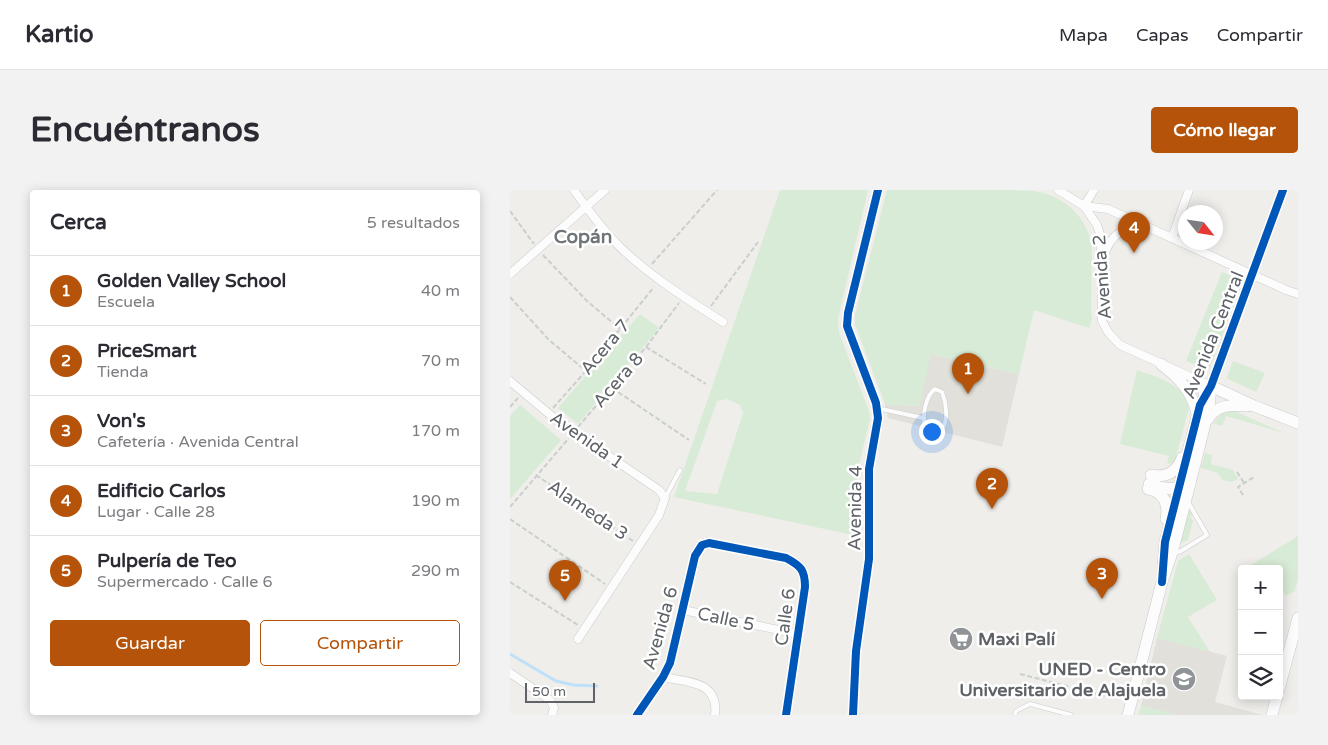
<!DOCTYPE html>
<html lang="es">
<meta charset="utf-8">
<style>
body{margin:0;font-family:"Varela Round",sans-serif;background:#f2f2f3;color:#2b2b33}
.controls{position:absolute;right:15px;bottom:15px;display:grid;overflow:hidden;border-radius:5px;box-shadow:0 2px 12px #0003}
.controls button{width:45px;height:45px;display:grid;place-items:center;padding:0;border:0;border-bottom:1px solid #e1e1e2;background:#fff;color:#2b2b33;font:25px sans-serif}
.compass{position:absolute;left:668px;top:15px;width:45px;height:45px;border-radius:50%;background:#fff;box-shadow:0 2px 12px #0003;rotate:120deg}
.scale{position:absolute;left:15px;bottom:12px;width:70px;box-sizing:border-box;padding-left:5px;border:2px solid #5f6368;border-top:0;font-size:14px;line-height:18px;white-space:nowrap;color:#5f6368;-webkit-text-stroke:4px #fff;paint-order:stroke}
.you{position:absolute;left:421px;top:241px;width:18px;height:18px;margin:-12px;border:4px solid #fff;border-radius:50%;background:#1a73e8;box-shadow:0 0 0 8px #1a73e833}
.badge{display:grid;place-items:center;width:32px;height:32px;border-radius:50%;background:#b45309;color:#fff;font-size:16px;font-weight:700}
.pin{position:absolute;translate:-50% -41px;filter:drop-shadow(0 1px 2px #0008)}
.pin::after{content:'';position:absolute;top:26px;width:18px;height:15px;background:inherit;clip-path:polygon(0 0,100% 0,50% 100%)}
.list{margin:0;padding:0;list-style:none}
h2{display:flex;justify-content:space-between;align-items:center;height:65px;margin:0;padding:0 20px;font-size:21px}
h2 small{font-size:16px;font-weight:400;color:#7c7c81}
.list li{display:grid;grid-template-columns:32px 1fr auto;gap:15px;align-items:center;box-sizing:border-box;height:70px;padding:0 20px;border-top:1px solid #e1e1e2}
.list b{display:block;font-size:19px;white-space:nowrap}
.list p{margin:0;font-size:16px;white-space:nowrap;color:#7c7c81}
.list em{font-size:16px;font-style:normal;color:#7c7c81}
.actions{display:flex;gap:10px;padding:15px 20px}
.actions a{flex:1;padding:11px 0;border:1px solid #b45309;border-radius:5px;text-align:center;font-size:18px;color:#b45309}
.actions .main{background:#b45309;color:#fff}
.icon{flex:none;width:28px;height:28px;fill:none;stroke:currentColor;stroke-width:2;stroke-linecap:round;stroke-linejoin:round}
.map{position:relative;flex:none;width:788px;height:525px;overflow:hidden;border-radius:5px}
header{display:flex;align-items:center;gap:30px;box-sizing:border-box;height:70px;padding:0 25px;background:#fff;border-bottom:1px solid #e1e1e2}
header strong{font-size:24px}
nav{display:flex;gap:28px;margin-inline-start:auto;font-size:18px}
.intro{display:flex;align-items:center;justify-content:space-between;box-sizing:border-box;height:120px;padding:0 30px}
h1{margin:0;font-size:35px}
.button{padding:12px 22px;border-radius:5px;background:#b45309;color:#fff;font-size:18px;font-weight:700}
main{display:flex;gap:30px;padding:0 30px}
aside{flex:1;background:#fff;border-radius:5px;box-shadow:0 2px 12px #0003}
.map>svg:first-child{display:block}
</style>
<header>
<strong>Kartio</strong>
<nav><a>Mapa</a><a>Capas</a><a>Compartir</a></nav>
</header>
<div class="intro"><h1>Encuéntranos</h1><a class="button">Cómo llegar</a></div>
<main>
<aside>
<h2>Cerca<small>5 resultados</small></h2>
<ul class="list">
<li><span class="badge">1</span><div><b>Golden Valley School</b><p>Escuela</p></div><em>40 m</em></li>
<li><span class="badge">2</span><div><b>PriceSmart</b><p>Tienda</p></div><em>70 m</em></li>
<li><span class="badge">3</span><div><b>Von's</b><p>Cafetería · Avenida Central</p></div><em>170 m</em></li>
<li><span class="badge">4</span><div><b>Edificio Carlos</b><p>Lugar · Calle 28</p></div><em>190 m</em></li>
<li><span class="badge">5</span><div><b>Pulpería de Teo</b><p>Supermercado · Calle 6</p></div><em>290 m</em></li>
</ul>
<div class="actions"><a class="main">Guardar</a><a>Compartir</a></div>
</aside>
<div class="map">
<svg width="788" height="525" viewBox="0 0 788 525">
<rect width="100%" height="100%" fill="#efeeea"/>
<g fill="#e2e0da">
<path d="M 420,164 L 509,184 L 492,257 L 378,228 L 375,214 L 409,216 Z"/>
<path d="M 647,448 L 717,466 L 705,512 L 753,525 L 667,525 L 631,516 Z"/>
</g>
<g fill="#d8ebd6" fill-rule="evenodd">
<path d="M 270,0 L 358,0 L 328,129 L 329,143 L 359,221 L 360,229 L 347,283 L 348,346 L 164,307 ZM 217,209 L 230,215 L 233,223 L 207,304 L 175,301 L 207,211 Z"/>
<path d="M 377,0 L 503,0 C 510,1 517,0 523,1 C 553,5 577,26 582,56 L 581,119 L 582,129 L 579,138 L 524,120 L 509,184 L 421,164 L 409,216 L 375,214 L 345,134 L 345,125 Z"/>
<path d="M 712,82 L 733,91 L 699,180 L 676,171 Z"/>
<path d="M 130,124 L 149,138 L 68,234 L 48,218 Z"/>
<path d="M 723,171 L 755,183 L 746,202 L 718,189 L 717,187 Z"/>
<path d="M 627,180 C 648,188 674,193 679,218 L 664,274 L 657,273 L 659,266 L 610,254 Z"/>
<path d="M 10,215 L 51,250 L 0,309 L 0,226 Z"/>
<path d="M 723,220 L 729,223 L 774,243 L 716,226 L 712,236 L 703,233 L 714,222 Z"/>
<path d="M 695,263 L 702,265 L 701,274 L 723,280 L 728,289 L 722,292 L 712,290 L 708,283 L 691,278 Z"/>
<path d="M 679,320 L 684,325 L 680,326 L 683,331 L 678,350 L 670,354 Z"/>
<path d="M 788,346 L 788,389 L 785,401 L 776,406 L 769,395 L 769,379 L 759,379 L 757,376 L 752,379 L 744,379 L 741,375 Z"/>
<path d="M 679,364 L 707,410 L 678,427 L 700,462 L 647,448 L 668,371 Z"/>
<path d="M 631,516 L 667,525 L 628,525 Z"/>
</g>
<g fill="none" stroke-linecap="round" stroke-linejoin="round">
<path stroke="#bfe0f9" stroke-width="3" d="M 0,464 L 46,491 L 64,495 L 87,496"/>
<g stroke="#cbcccc" stroke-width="5">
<g id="lane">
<path d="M 425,199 L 432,202 C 436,212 439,230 432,239 L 415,235 C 412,226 416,205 425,199 Z"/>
<path d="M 367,218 L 413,228"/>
<path d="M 155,308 L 170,280"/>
<path d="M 664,363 L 671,361 L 697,345 L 678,312"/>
<path d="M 505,525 L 506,521 L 520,514 L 561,525"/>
</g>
</g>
<g stroke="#cbcccc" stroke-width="9">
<g id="street">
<path d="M 64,0 C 78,20 93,40 110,57 C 140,86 178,110 213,132"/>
<path d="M 548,0 L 574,16 L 598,19 L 776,100 L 788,104"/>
<path d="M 574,16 L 587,35 L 591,47 L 592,131 L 598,142 L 610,155 L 701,196 L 773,0"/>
<path d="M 574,16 L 584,0"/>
<path d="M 662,48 L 679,0"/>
<path d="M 594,66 C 601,44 610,40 632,35"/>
<path d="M 0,84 L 95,0"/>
<path d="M 0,191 L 50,233 L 149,300 L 155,308 L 149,325 L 68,449"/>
<path d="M 173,420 L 288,444"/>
<path d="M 0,483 L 40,510 L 44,518 L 42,525"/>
<path d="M 153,487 C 178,492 209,491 205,525"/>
<path d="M 127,525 L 153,487 L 160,473 L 185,366 L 192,355 L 199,353 L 276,368 C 291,376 295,380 295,397 L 276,525"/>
<path d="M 343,525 L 346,461 L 359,369 L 359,279 L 368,228 L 366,213 L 337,136 L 338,123 L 368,0"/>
</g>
</g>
<g stroke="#cacacb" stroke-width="12">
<g id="secondary">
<path d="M 651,174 C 669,188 682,201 687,224"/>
<path d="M 689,191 L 694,202 L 695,211"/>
<path d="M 701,196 L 744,216 L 788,233"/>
<path d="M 697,230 C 707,214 720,215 738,216"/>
<path d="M 641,285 C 656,288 667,282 672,268"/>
<path d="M 639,294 C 651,297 664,303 674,293"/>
<path d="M 638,299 C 654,302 659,314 656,329"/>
<path d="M 653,378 L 655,352 L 690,215 L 699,201"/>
<path d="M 769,499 L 788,428"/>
<path d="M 618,525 L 652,392 L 662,363 L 676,309 L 699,218 L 701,196"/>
<path d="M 762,525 L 767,506"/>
</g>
</g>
<g stroke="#cacfcc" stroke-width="2" stroke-dasharray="5 2.5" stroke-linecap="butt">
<path d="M 0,21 L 24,54"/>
<path d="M 33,65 L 77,111 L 110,139"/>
<path d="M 142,74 L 207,0"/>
<path d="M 0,107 L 39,150 L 76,181"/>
<path d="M 201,116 L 248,52"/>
<path d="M 136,157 L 196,194"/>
<path d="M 102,198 L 179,250"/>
<path d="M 0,217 L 8,208"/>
<path d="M 43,218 L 76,181 L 144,97"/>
<path d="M 68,237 L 136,157 L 169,113"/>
<path d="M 727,282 L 734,293"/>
<path d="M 26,285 L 123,351"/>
<path d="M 733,305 L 728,297 L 744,287"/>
<path d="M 0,317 L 59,248"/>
<path d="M 0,329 L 95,394"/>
<path d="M 0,392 L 68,435"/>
<path d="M 510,484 L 599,507"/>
</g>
<use href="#lane" stroke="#fdfcfc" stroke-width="4"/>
<use href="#street" stroke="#fdfcfc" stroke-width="8"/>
<use href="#secondary" stroke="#fdfcfc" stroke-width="11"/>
<g stroke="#fff" stroke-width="11">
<g id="cycleway">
<path d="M 652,392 L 655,352 L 690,215 L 701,196 L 773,0"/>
<path d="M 127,525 L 153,487 L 160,473 L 185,366 L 192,355 L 199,353 L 276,368 C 291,376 295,380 295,397 L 276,525"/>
<path d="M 343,525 L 346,461 L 359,369 L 359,279 L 368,228 L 366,213 L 337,136 L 338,123 L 368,0"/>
</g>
</g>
<use href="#cycleway" stroke="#0057b8" stroke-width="8"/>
</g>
<defs>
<g id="supermarket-disc" transform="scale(1.25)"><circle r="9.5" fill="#919496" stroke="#fff"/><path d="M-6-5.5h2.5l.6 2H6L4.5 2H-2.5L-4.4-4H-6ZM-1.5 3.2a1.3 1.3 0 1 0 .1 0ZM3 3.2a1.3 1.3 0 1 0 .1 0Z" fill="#fff"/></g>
<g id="university-disc" transform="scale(1.25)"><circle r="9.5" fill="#919496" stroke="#fff"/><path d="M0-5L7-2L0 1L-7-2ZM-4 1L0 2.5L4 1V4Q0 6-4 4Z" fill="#fff"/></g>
</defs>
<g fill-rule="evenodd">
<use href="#supermarket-disc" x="451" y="449"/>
<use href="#university-disc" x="674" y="489"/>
</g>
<g text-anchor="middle" stroke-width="5" stroke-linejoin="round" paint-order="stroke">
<g font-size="18" fill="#5f6368" stroke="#fff">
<text transform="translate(592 87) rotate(-94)" y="6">Avenida 2</text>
<text transform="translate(703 145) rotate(-68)" y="6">Avenida Central</text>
<text transform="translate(95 157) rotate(-50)" y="6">Acera 7</text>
<text transform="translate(108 190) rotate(-49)" y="6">Acera 8</text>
<text transform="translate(77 250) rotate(35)" y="6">Avenida 1</text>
<text transform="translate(345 318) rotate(-89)" y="6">Avenida 4</text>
<text transform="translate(78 320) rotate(34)" y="6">Alameda 3</text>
<text transform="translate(275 427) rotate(-82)" y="6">Calle 6</text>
<text transform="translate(216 429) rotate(12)" y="6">Calle 5</text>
<text transform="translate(150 438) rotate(-74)" y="6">Avenida 6</text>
</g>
<g font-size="18" font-weight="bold" fill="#5f6368" stroke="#fff" text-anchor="start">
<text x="468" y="455">Maxi Palí</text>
<text x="656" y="485" text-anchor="end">UNED - Centro<tspan x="656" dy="21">Universitario de Alajuela</tspan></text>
</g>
<g font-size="19" font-weight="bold" fill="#70757a" stroke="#fff">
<text x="73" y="53">Copán</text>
</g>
</g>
</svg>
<div class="controls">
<button>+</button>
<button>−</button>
<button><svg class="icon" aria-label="layers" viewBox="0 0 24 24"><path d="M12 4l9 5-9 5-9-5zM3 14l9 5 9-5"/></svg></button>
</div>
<svg class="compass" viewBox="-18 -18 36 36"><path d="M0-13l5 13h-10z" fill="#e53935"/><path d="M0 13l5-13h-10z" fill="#7c7c81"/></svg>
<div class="scale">50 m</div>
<div class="you"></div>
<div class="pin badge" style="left:458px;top:204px">1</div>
<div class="pin badge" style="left:482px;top:319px">2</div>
<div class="pin badge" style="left:592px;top:409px">3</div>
<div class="pin badge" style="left:624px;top:63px">4</div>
<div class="pin badge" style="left:55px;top:411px">5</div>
</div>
</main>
